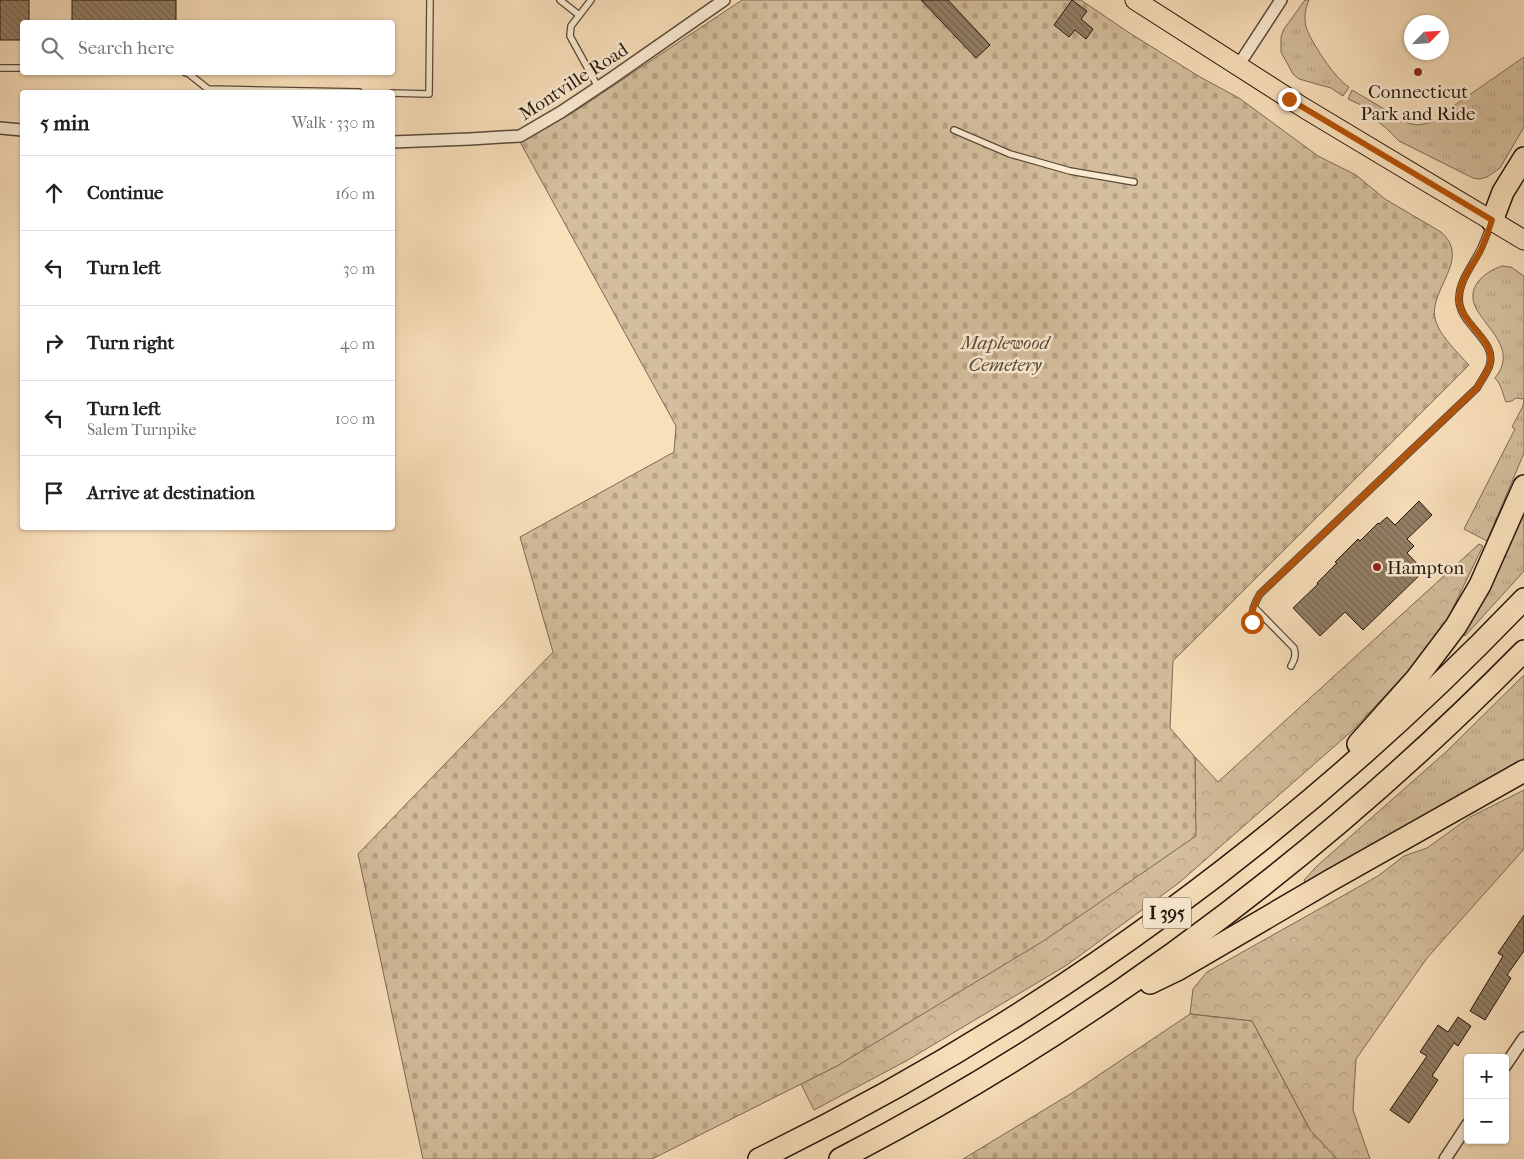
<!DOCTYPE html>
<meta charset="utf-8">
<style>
body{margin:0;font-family:"IM FELL French Canon",serif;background:#f6f6f6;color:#222}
.controls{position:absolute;right:15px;bottom:15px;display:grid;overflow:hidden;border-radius:5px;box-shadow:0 1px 4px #0004}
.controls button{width:45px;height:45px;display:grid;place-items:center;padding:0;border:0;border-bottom:1px solid #e0e0e0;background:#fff;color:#222;font:25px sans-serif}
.compass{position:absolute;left:1404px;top:15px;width:45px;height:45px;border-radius:50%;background:#fff;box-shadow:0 1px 4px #0004;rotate:65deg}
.stop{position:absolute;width:15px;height:15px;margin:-11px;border:4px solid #b45309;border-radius:50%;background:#fff}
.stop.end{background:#b45309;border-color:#fff;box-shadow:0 1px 5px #0008}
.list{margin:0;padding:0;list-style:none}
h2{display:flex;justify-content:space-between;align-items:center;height:65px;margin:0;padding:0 20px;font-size:21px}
h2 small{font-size:16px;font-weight:400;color:#767676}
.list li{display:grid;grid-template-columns:32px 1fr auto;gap:15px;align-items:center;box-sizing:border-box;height:75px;padding:0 20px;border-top:1px solid #e0e0e0}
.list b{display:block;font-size:19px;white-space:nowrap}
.list p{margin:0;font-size:16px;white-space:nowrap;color:#767676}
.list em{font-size:16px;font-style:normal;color:#767676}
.icon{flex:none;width:28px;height:28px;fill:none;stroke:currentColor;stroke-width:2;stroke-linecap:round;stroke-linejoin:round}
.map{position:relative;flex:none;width:1524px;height:1159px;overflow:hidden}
.search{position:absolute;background:#fff;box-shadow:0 1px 4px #0004;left:20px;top:20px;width:375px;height:55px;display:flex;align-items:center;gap:12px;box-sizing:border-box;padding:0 18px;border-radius:5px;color:#767676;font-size:19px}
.panel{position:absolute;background:#fff;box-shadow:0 1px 4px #0004;left:20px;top:90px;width:375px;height:440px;border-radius:5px}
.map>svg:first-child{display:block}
</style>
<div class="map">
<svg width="1524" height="1159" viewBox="0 0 1524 1159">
<defs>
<pattern id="grass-tufts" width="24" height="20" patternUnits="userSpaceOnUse" patternTransform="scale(1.25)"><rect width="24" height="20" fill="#d5be9d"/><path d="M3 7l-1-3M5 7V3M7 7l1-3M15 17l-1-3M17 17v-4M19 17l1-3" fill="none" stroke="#b7a386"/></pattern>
<pattern id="forest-crowns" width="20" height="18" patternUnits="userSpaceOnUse" patternTransform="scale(1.25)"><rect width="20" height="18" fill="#d5be9d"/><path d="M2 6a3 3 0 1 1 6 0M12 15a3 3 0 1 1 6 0" fill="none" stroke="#b7a386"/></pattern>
<pattern id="cemetery-stones" width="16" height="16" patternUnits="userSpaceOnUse" patternTransform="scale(1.25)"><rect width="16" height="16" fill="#d5be9d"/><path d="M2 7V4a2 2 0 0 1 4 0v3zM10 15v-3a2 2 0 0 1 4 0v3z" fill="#b7a386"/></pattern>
<pattern id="building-back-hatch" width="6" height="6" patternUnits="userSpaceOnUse" patternTransform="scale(1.25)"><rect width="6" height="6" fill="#938067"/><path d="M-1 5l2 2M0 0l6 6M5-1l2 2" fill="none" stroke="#786853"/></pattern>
</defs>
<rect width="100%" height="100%" fill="#f9e0bb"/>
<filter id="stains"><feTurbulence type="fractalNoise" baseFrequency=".004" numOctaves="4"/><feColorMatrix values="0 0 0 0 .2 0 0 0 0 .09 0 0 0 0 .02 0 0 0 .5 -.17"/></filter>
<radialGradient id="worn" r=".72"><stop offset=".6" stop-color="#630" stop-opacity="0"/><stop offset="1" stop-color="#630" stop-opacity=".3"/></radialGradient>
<g fill="url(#grass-tufts)" stroke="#7c6a54">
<path d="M 1305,0 L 1309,0 C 1305,9 1304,17 1306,27 C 1311,42 1336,80 1349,87 L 1343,96 L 1331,88 L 1299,79 L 1293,74 L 1281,52 L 1281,37 L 1284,29 Z"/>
<path d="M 1524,57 L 1524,127 L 1500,168 L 1487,177 L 1480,179 L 1473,178 L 1399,141 L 1386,128 L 1362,109 L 1363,106 L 1348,99 L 1352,90 L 1408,123 L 1417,125 L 1429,123 Z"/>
<path d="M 1502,266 L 1511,267 L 1524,276 L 1524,453 L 1487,541 L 1464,529 L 1515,429 L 1512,427 L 1523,406 L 1524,399 L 1516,398 L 1512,401 L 1506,402 C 1502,393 1502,385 1495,378 C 1517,351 1490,332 1477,310 C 1464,288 1484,272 1502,266 Z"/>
<path d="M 1524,502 L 1524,571 L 1465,636 L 1461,632 Z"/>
<path d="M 1524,675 L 1524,759 L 1305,883 L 1304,880 L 1317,866 L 1447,751 Z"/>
</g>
<g fill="url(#forest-crowns)" stroke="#7c6a54">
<path d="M 1479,544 L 1483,546 L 1446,622 L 1409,670 L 1353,730 L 1180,882 L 1067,965 L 906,1061 L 814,1110 L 801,1084 L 837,1066 L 1195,836 L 1195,757 L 1218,782 Z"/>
<path d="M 1524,790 L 1524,849 L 1427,958 L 1356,1059 L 1353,1110 L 1370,1159 L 1336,1159 L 1310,1130 L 1252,1021 L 1190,1014 L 1193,989 L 1207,972 L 1378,876 L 1404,856 L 1427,848 L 1470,817 Z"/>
</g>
<g fill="url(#cemetery-stones)" stroke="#7c6a54">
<path d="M 742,0 L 1081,0 L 1128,32 L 1200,77 L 1239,98 L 1318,156 L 1356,175 L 1385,199 L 1441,232 C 1472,259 1429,289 1435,318 C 1438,334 1458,353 1469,365 L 1173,661 L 1170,728 L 1195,757 L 1196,836 L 1045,940 L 837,1066 L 652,1159 L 423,1159 L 358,854 L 553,652 L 520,537 L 674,452 L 676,426 L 520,142 L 574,112 Z"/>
<path d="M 1190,1014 L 1252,1021 L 1310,1130 L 1337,1159 L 963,1159 L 1072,1093 Z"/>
</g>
<g fill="url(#building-back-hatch)" stroke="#24170c">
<path d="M 0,0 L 29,0 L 29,22 L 22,22 L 22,40 L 0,40 Z"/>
<rect x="72" y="0" width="104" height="22"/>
<path d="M 921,0 L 948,0 L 990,45 L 976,58 Z"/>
<path d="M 1072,0 L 1087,11 L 1081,19 L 1093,29 L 1086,39 L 1075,30 L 1069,37 L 1054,25 Z"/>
<path d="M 1419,501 L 1432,515 L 1407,539 L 1414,546 L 1407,553 L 1424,571 L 1363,630 L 1345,612 L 1320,636 L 1293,608 L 1318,584 L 1317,583 L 1337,563 L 1335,562 L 1358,539 L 1360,541 L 1378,523 L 1379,524 L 1387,517 L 1395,525 Z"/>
<path d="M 1524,915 L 1524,951 L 1507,975 L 1511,978 L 1485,1020 L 1470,1011 L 1503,956 L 1498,953 Z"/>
<path d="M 1458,1017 L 1471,1026 L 1458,1046 L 1454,1043 L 1432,1076 L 1438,1080 L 1409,1123 L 1390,1110 L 1427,1056 L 1420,1052 L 1438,1025 L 1448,1032 Z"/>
</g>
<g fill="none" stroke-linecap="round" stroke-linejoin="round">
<g stroke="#594938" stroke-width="8">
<g id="lane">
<path d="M 560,0 L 579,15"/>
<path d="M 591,0 L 571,26 L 570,36 L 598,87"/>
<path d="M 0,68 L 22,68"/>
<path d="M 184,72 L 189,74 L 208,89 L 359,92"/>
<path d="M 392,93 L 429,94 L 430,0"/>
<path d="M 954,130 L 1010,154 L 1070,171 L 1134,182"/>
<path d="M 1254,607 L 1294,648 C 1296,655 1295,659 1291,666"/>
<path d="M 1252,622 C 1251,612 1255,602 1260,594 L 1477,388 C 1481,381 1486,374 1489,367 C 1499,340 1459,326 1459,299 C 1459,281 1472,266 1480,250 C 1484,242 1487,233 1490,225"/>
</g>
</g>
<g stroke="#594938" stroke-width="14">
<g id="street">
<path d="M 1238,66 L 1281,0"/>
<path d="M 0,128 L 22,130"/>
<path d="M 392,142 L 470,139 L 520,136 L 561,112 L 612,78 L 724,0"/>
<path d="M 1505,1066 L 1524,1038"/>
<path d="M 1445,1159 L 1468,1124"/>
</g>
</g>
<g stroke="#24170c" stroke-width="21">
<path id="primary" d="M 1135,0 L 1304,108 L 1524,240"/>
</g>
<g stroke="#24170c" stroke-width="24">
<g id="highway">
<path d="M 1492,221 L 1503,192 L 1524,158"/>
<path d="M 1358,744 L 1416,679 L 1456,626 L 1480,585 L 1524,486"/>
<path d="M 1150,983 L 1179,969 L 1331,880 L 1524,771"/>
<path d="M 759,1159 C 1045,1020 1304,829 1524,599"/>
<path d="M 840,1159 C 1094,1027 1323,855 1524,651"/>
</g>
</g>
<use href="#lane" stroke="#fbebd3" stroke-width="5.5"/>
<use href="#street" stroke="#fbebd3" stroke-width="11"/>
<use href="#primary" stroke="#f9e0bb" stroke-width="19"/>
<use href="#highway" stroke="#f9e0bb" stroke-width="21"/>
</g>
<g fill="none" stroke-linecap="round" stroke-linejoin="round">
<path stroke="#b45309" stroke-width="6" d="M 1252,622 C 1251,612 1255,602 1260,594 L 1477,388 C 1481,381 1486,374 1489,367 C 1499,339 1459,325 1459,299 C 1459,280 1473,265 1481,250 C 1485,240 1489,230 1492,220 L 1289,99"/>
</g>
<g fill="#8f2418" stroke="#fbebd3" stroke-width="2">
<circle cx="1418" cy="72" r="5"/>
<circle cx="1377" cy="567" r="5"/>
</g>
<g text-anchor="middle" stroke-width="5" stroke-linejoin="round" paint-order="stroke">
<rect fill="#fbebd3" stroke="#645748" stroke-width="1" x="1143" y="897.5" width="48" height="31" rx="4"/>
<g font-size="18" font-weight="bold" fill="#24170c">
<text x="1167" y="919">I 395</text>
</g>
<g font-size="19" fill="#24170c" stroke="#fbebd3">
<text transform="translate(573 81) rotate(-33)" y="7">Montville Road</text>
</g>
<g font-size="19" fill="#24170c" stroke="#fbebd3">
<text x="1418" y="98">Connecticut<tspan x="1418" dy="22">Park and Ride</tspan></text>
<text x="1387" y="574" text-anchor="start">Hampton</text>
</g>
<g font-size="19" font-style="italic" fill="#594938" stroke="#fbebd3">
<text x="1005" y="349">Maplewood<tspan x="1005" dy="22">Cemetery</tspan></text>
</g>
</g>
<rect width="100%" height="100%" filter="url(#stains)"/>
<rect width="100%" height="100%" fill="url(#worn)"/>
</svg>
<div class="controls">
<button>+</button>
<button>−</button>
</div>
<svg class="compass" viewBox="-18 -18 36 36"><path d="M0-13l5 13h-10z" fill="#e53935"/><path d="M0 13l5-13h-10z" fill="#767676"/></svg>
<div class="stop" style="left:1252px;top:622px"></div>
<div class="stop end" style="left:1289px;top:99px"></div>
<div class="search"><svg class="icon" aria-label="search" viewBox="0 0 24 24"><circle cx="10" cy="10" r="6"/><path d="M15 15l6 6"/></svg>Search here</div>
<section class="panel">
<h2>5 min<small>Walk · 330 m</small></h2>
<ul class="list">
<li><svg class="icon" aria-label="ahead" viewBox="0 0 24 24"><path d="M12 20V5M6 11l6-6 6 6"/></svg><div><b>Continue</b></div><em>160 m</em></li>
<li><svg class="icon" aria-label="left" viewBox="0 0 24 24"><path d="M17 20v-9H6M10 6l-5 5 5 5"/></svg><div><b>Turn left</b></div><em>30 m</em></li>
<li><svg class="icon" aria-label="right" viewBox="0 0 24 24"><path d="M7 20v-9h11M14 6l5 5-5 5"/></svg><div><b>Turn right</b></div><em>40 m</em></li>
<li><svg class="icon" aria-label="left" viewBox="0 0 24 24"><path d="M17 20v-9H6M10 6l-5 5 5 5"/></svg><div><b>Turn left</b><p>Salem Turnpike</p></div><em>100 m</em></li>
<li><svg class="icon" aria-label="arrive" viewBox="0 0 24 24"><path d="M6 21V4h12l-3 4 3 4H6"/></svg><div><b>Arrive at destination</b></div></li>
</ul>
</section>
</div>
